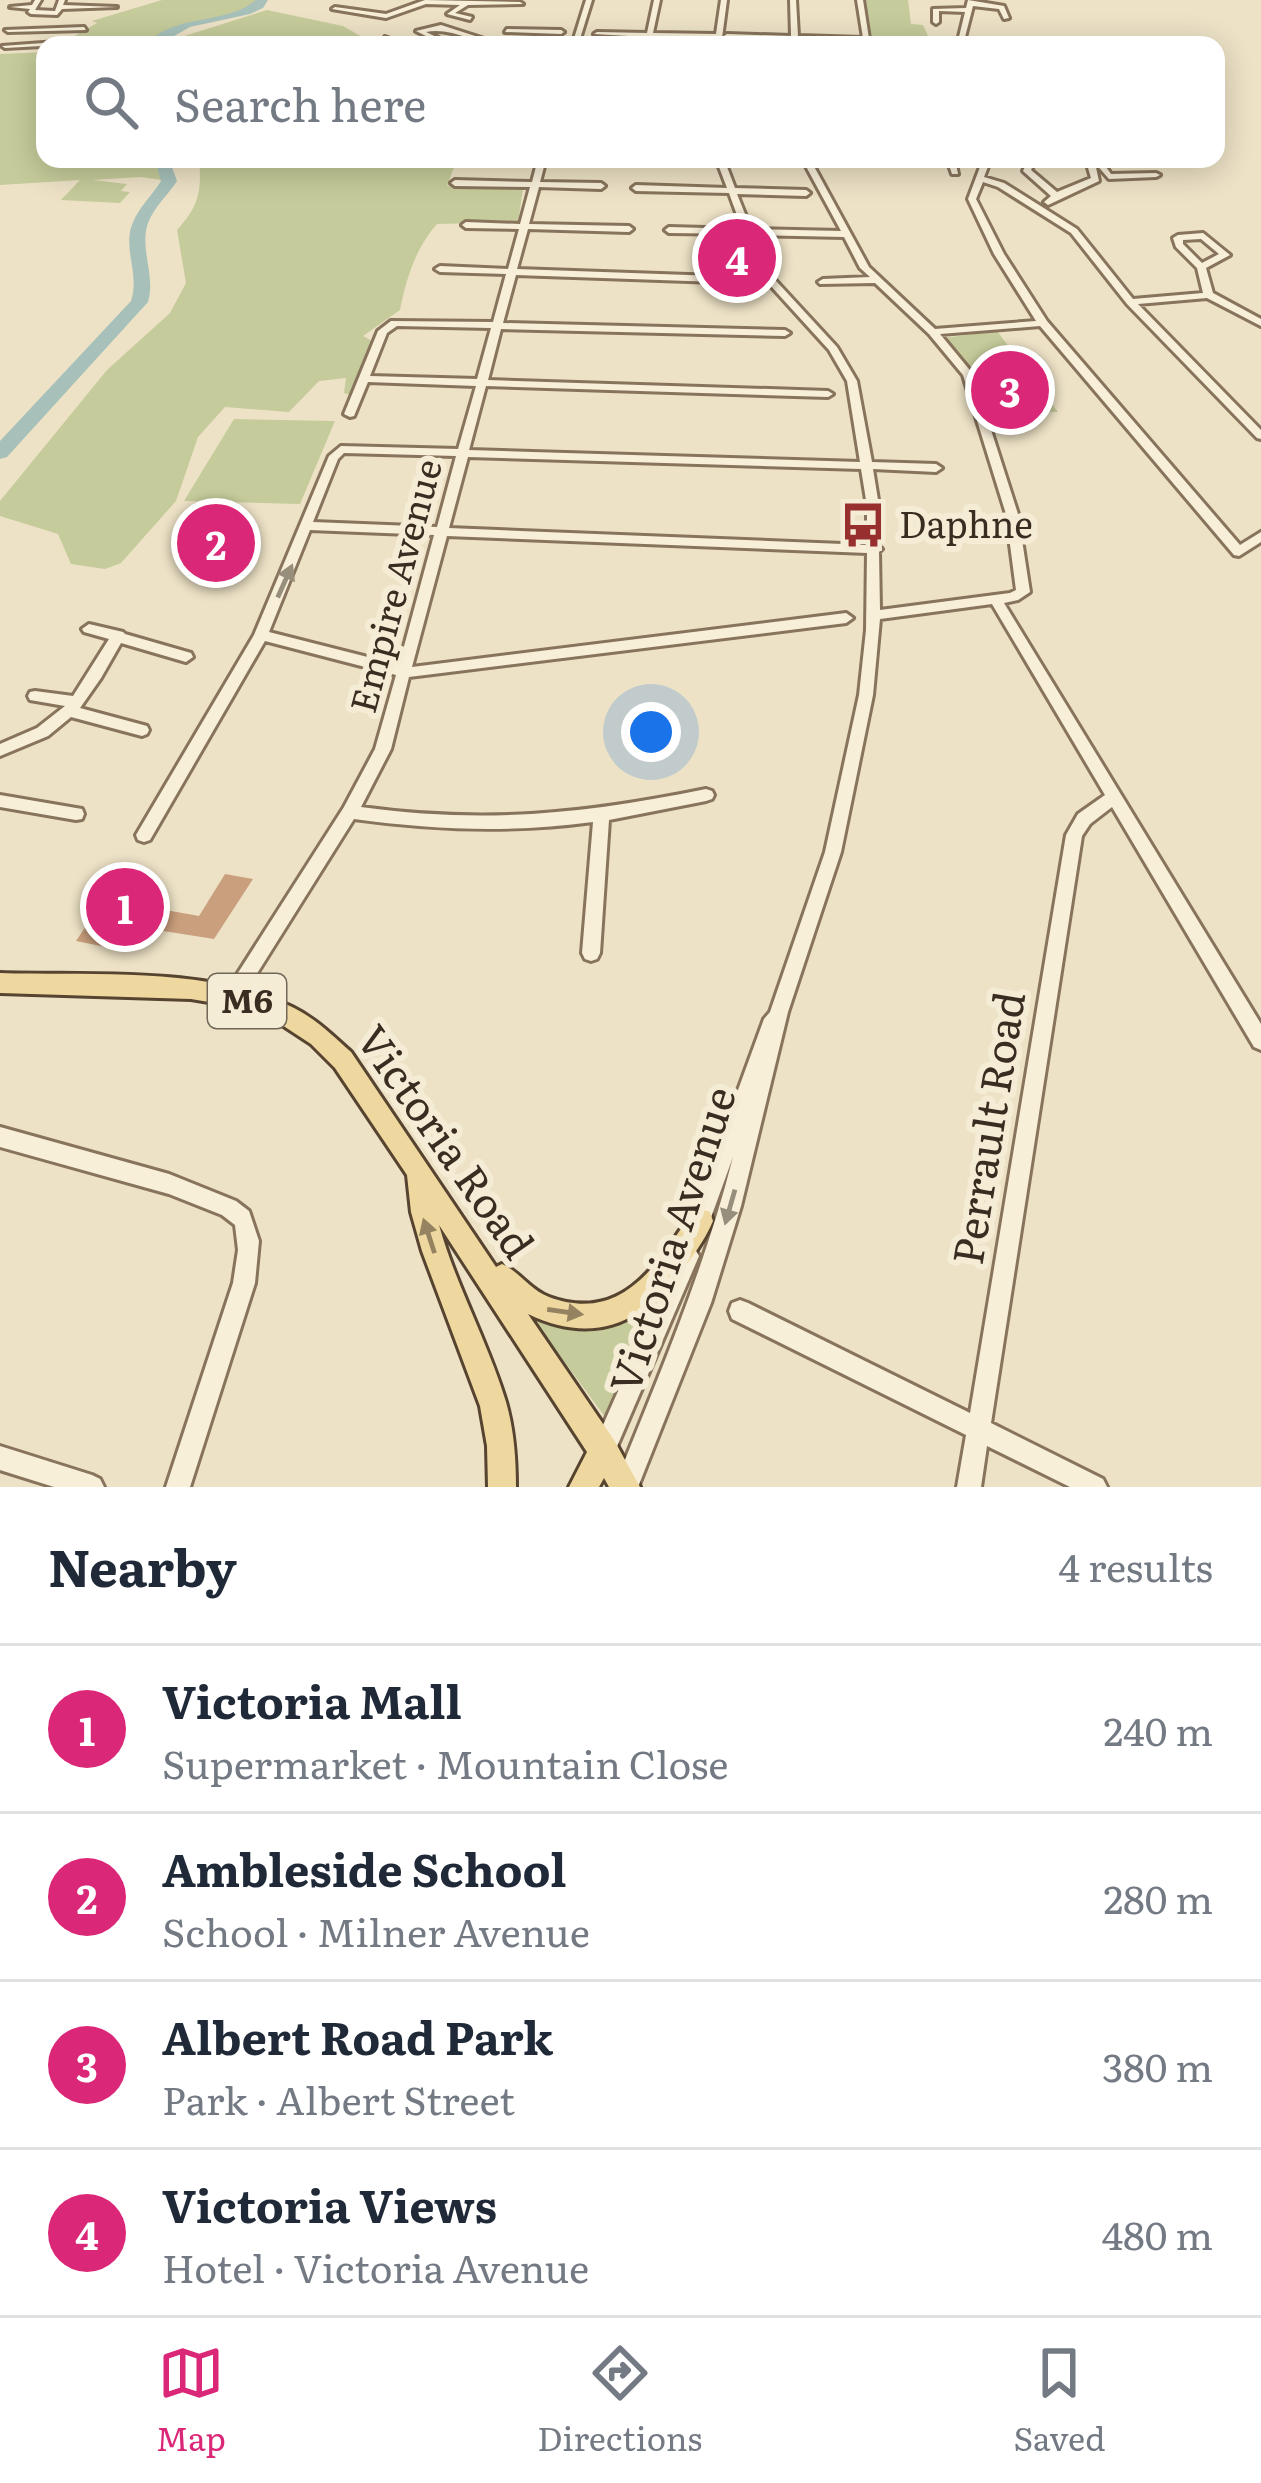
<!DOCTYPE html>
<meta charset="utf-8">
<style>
body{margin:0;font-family:Literata,serif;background:#f6f6f7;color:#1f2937}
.you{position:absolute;left:651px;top:732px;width:42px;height:42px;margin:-30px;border:9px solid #fff;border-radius:50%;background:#1a73e8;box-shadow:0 0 0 18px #1a73e833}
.badge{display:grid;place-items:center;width:78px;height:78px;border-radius:50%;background:#db2777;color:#fff;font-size:39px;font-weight:700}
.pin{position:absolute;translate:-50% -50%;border:6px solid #fff;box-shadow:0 3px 12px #0006}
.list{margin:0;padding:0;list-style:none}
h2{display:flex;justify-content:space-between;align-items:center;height:156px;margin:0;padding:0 48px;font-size:51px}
h2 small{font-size:39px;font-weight:400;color:#747a83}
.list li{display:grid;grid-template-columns:78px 1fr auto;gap:36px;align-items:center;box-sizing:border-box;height:168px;padding:0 48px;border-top:3px solid #e0e1e3}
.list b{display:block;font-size:45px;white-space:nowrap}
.list p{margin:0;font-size:39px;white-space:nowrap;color:#747a83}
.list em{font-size:39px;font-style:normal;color:#747a83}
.icon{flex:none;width:66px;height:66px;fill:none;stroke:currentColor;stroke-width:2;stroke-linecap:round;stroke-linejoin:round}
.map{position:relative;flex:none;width:1261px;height:1487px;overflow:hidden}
.search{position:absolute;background:#fff;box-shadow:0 6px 30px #0003;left:36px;right:36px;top:36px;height:132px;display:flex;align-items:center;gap:30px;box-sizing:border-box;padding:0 42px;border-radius:24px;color:#747a83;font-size:45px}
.sheet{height:828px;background:#fff}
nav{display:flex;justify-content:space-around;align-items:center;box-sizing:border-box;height:168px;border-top:3px solid #e0e1e3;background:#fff;font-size:33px;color:#747a83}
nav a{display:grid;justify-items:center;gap:6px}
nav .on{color:#db2777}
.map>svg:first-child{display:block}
</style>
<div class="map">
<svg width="1261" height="1487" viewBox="0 0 1261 1487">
<rect width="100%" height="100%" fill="#ede2c6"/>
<g fill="#c5cb9a">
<path d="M 162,0 L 262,0 L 259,6 C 226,23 175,15 151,45 L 59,45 L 97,23 L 92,21 Z"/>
<path d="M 862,0 L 908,0 L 911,24 L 923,25 L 932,45 L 870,45 Z"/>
<path d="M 267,10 L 343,26 L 376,45 L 175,45 L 178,38 Z"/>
<path d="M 45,52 L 45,159 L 162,159 L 169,181 L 141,177 L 93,180 L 127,184 L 121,191 L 130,192 L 120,203 L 61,200 L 80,180 L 0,185 L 0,54 Z"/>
<path d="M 199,159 L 457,159 L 447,186 L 523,189 L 518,222 L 437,224 C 416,247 406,279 400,310 L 363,336 L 372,341 L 350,395 L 344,393 L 346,378 L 319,381 L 289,412 L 225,407 L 198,437 L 176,501 L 121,563 L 105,569 L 71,564 L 58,534 L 0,516 L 0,501 L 107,370 L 170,313 L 186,283 L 177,230 C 199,206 202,191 199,159 Z"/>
<path d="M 997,331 L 1058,412 L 985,412 L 970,369 L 944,338 Z"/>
<path d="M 234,419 L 335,421 L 300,504 L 184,501 Z"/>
<path d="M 663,1297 L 605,1417 L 525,1308 C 591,1343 605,1335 663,1297 Z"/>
</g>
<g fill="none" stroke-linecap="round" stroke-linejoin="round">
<g fill="#a7c1ba" fill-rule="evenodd">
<path d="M 256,0 L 268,0 L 263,8 L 250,14 L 190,27 L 158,45 L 145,45 C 176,12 225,26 256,0 Z"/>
<path d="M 155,159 L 169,159 L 177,181 C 168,195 154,207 148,223 C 139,249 156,275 148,302 L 7,457 L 0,459 L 0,441 L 131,301 C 139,276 126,255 130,232 C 134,212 151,197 161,181 Z"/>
</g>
</g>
<path fill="#ca9f7d" d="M 225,874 L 253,879 L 214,939 L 138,927 L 111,948 L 76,941 L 104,899 L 199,916 Z"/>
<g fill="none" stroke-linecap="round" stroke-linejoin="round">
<g stroke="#88745c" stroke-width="6">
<g id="minor">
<path d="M 35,0 L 41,0 L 35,10 L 55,11 L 59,0 L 65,0 L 63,5 L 117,7 L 62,9 L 57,15 L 31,14 L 28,12 L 30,9 L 10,7 L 32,5 Z"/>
<path d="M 425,0 L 520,2 L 523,4 L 468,5 L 455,13 L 472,17 L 470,20 L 447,14 L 460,5 L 426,4 L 386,18 L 332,9 L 335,7 L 386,14 Z"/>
<path d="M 586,0 L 592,0 L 578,45 L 572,45 Z"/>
<path d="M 654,0 L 660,0 L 653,33 L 716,34 L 721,0 L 727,0 L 722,38 L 719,40 L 716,38 L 652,37 L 648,44 L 645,42 L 646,37 L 594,34 L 597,32 L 647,33 Z"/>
<path d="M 790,0 L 796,0 L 798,36 L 863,38 L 857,0 L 863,0 L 870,45 L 864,45 L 863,42 L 798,40 L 798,45 L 792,45 L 791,40 L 724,36 L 727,34 L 791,36 Z"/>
<path d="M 968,0 L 1004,6 L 1009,18 L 1004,19 L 999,9 L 973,6 L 963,45 L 957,45 L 965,12 L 939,11 L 939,22 L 936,24 L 933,22 L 933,9 L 966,8 Z"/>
<path d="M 441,25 L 500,44 L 501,45 C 475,44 452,27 426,32 L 453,45 L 444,45 L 416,31 Z"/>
<path d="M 84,27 L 86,30 L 8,32 L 5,30 Z"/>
<path d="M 507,29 L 561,30 L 564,32 L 561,34 L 505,32 Z"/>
<path d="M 385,37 L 404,44 L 405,45 L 396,45 L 383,40 Z"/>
<path d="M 57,42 L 60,45 L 5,48 L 2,46 Z"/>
<path d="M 538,159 L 546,159 L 540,182 L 601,183 L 605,186 L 601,189 L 539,187 L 529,224 L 629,226 L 633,229 L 629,232 L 528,229 L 517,269 L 717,276 L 722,279 L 717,282 L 516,275 L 503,323 L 785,330 L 790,333 L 785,336 L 501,329 L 488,380 L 828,391 L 833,394 L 828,397 L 486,386 L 469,450 L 860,462 L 847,381 L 829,350 L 759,273 L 744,234 L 669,233 L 665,230 L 669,227 L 742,229 L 729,193 L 636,191 L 632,188 L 636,185 L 727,188 L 716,159 L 724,159 L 735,188 L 806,190 L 810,193 L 806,196 L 737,194 L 751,229 L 841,231 L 802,159 L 810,159 L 869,267 L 935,329 L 1036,321 L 994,254 L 968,199 L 983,159 L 991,159 L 984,177 L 1004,183 L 1077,229 L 1133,299 L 1203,293 L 1197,268 L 1176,247 L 1173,238 L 1178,235 L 1203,233 L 1230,255 L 1206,268 L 1213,293 L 1261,319 L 1261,326 L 1207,298 L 1138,304 L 1261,430 L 1261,439 L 1257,438 L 1127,304 L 1071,233 L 998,187 L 983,182 L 976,199 L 1004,254 L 1047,321 L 1240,545 L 1261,532 L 1261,542 L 1239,556 L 1234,555 L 1040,326 L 940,334 L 973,374 L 1018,514 L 1030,592 L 1018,600 L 1004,603 L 1261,1024 L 1261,1050 L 1254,1047 L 1112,807 L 1090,824 L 1082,836 L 991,1423 L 1103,1479 L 1107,1487 L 1070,1487 L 987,1446 L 981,1487 L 957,1487 L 966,1435 L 732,1319 L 729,1311 L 732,1303 L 740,1300 L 748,1303 L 970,1413 L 1066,835 L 1078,814 L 1105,795 L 992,604 L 880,619 L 873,695 L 841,852 L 788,1012 L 741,1206 L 711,1303 L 638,1487 L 614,1487 C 658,1378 704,1271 733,1157 L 705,1234 L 698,1237 L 691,1234 L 688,1227 L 764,1019 L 770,1012 L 825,852 L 859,695 L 866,630 L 867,553 L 447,536 L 412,667 L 846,613 L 853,618 L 846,623 L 409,677 L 391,749 L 361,807 C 485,824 584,814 706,789 L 712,791 L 714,795 L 712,799 L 706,801 L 609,820 L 600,953 L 597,959 L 591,961 L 585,959 L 582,953 L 593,822 C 513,833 434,830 354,819 L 239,1002 L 233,1004 L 227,1002 L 224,996 L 227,990 L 344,807 L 375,749 L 396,675 L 265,641 L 150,840 L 144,842 L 138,840 L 136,835 L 254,635 L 329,456 L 341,446 L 458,449 L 476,386 L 368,382 L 354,416 L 350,417 L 344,414 L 378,331 L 391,321 L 493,322 L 506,274 L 440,272 L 435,269 L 440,266 L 508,269 L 519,229 L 466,228 L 462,225 L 466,222 L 520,224 L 530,187 L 455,186 L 451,183 L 455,180 L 532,182 ZM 753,235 L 844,237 L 860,268 L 870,277 L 823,279 L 818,282 L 820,284 L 875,283 L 929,334 L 963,375 L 1006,514 L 1016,590 L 1010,593 L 880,610 L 879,552 L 882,549 L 879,546 L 879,506 L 873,469 L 936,472 L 942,468 L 936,464 L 872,462 L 857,381 L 837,347 L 766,270 ZM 1201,239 L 1219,254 L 1202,263 L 1183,244 L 1183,240 ZM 397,326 L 491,328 L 477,379 L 370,376 L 387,333 ZM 344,453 L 456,456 L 437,527 L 313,522 L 338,459 ZM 468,457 L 861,469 L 867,506 L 867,545 L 449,528 ZM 310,530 L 434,535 L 399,665 L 269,632 Z"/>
<path d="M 947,159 L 955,159 L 958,174 L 952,174 Z"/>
<path d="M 1037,159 L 1049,159 L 1033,166 L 1031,170 L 1057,192 L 1091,178 L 1086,161 L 1088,159 L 1133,159 L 1104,164 L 1111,174 L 1156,173 L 1160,175 L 1156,177 L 1109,179 L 1095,163 L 1099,181 L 1048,205 L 1044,202 L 1051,196 L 1023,171 L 1027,162 Z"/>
<path d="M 89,624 L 123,632 L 125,634 L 191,653 L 193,657 L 186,662 L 121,643 L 101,678 L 80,708 L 147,726 L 149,730 L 147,734 L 142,736 L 71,717 L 48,736 L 0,756 L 0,744 L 37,728 L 65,706 L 30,700 L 28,696 L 30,692 L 35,691 L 73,696 L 109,639 L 84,632 L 82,629 Z"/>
<path d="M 0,795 L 76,808 L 82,809 L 84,814 L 82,819 L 76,820 L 0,807 Z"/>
<path d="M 0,1127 L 169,1174 L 236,1201 L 249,1211 L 259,1241 L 255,1283 L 190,1487 L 166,1487 L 233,1283 L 238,1250 L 235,1225 L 222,1215 L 169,1194 L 0,1147 Z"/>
<path d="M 688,1245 L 695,1249 L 699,1256 L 612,1458 L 604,1462 L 596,1458 L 592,1450 L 681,1249 Z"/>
<path d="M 0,1446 L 92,1475 L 100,1479 L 104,1487 L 54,1487 L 0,1470 Z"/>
</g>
</g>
<g stroke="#564330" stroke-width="6">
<path id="major" d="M 0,973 C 92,976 209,966 292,1007 C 315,1018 333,1036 351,1052 L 496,1267 L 502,1264 C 520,1272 530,1290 549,1297 C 622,1324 657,1265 692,1212 L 701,1209 L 710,1212 L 713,1221 C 707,1235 698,1249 689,1261 C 648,1321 597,1347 528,1314 L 614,1440 L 640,1487 L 609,1487 L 604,1478 L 599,1487 L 569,1487 L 587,1452 L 439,1225 C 456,1286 488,1342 506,1402 C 514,1430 516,1458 516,1487 L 488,1487 L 487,1446 L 480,1406 L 422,1251 L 411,1212 L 407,1175 L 335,1068 L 311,1044 L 279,1023 L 233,1006 L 191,999 L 0,993 Z"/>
</g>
<use href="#minor" fill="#f8efd9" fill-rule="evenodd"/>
<use href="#major" fill="#efd89f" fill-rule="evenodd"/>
</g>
<defs><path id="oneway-solid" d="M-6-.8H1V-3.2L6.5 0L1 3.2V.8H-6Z" transform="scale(3)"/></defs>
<g fill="#988e7c">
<use href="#oneway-solid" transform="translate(285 581) rotate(-66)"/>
<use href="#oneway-solid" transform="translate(730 1207) rotate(106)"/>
</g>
<g fill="#948260">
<use href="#oneway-solid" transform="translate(429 1236) rotate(-108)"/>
<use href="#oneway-solid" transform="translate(565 1312) rotate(8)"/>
</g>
<defs>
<g id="bus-bare" transform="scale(3.6)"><path d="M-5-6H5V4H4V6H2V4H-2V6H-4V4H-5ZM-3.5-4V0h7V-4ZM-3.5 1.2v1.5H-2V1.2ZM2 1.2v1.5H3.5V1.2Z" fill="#962f2e" stroke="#f5ecd6" stroke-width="2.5" paint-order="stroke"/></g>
</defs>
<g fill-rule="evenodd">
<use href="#bus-bare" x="863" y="525"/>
</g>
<g text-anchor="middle" stroke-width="12" stroke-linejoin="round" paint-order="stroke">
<rect fill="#f5ecd6" stroke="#716657" stroke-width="3" x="208" y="974" width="78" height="54" rx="9"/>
<g font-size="33" font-weight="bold" fill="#392c20">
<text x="247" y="1013">M6</text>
</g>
<g font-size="36" fill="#392c20" stroke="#f5ecd6" text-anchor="start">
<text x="899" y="538">Daphne</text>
</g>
<g font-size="36" fill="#392c20" stroke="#f5ecd6">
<text transform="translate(396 586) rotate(-75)" y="13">Empire Avenue</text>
</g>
<g font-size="42" fill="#392c20" stroke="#f5ecd6">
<text transform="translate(989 1128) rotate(-81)" y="15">Perrault Road</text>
<text transform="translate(445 1142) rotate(55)" y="15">Victoria Road</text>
<text transform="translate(673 1240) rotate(-72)" y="15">Victoria Avenue</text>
</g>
</g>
</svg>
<div class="you"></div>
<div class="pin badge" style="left:125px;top:907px">1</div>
<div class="pin badge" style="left:216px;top:543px">2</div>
<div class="pin badge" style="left:1010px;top:390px">3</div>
<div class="pin badge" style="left:737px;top:258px">4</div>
<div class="search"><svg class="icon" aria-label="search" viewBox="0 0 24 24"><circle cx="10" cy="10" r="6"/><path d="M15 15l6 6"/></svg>Search here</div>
</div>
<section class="sheet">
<h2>Nearby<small>4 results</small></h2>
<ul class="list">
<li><span class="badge">1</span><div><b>Victoria Mall</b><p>Supermarket · Mountain Close</p></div><em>240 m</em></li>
<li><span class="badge">2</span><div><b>Ambleside School</b><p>School · Milner Avenue</p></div><em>280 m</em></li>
<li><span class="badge">3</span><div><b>Albert Road Park</b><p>Park · Albert Street</p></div><em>380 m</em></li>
<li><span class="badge">4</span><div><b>Victoria Views</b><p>Hotel · Victoria Avenue</p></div><em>480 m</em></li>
</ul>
</section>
<nav>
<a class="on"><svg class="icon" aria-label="map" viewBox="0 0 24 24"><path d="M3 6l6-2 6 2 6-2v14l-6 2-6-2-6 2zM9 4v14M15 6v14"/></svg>Map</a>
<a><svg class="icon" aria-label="directions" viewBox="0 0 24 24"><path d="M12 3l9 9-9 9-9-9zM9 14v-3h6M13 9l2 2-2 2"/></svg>Directions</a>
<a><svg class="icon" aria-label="saved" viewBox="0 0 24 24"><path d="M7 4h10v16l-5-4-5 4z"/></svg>Saved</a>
</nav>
